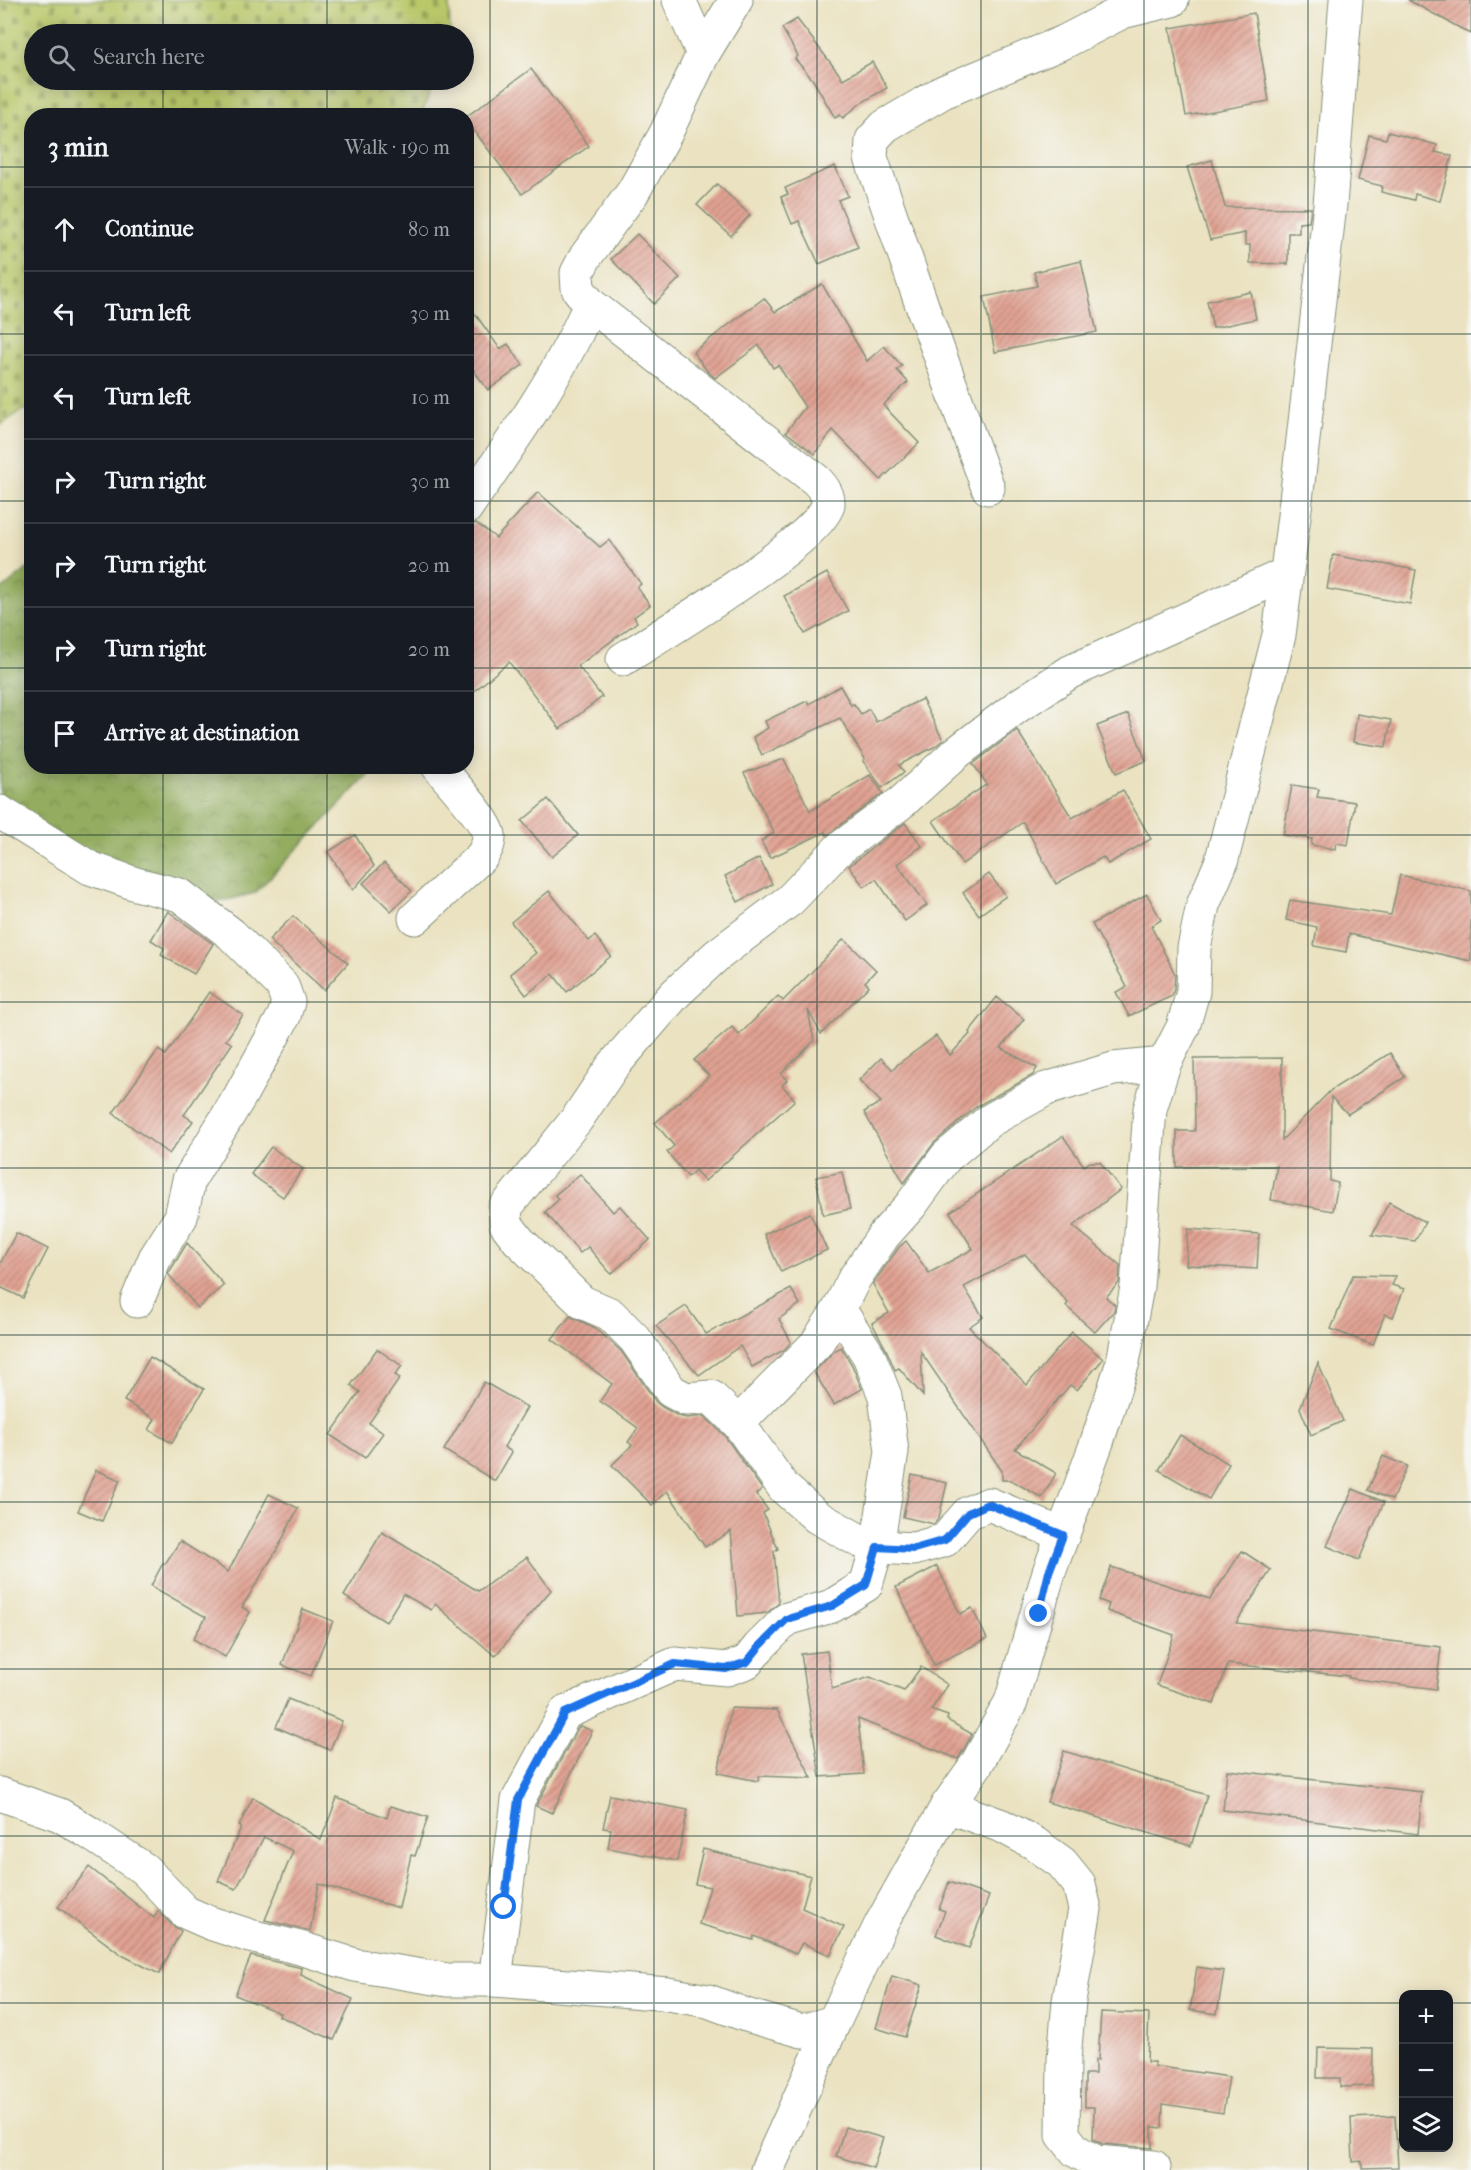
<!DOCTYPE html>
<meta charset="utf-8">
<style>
body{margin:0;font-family:"IM FELL French Canon",serif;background:#242831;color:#f1f3f6}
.controls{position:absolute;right:18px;bottom:18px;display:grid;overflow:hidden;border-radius:12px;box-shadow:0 3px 15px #0003}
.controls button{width:54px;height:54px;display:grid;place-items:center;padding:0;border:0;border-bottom:2px solid #363941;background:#171b24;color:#f1f3f6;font:30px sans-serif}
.stop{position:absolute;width:18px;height:18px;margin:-14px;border:4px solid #1a73e8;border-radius:50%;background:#fff}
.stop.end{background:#1a73e8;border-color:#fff;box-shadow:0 2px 6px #0008}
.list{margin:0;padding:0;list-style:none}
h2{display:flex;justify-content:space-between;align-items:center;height:78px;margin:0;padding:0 24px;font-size:26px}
h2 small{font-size:20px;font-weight:400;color:#9ea1a6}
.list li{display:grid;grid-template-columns:39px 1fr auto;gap:18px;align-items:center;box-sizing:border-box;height:84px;padding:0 24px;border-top:2px solid #363941}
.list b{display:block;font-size:22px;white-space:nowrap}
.list em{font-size:20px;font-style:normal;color:#9ea1a6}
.icon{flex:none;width:33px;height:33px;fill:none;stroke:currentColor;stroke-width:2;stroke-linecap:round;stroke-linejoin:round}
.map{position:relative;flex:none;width:1471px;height:2170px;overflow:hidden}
.search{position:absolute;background:#171b24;box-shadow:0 3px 15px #0003;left:24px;top:24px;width:450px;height:66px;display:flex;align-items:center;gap:15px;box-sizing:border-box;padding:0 21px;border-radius:33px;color:#9ea1a6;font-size:22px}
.panel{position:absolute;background:#171b24;box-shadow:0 3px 15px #0003;left:24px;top:108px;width:450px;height:666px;border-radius:24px}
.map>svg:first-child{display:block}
</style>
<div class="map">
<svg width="1471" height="2170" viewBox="0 0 1471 2170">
<defs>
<pattern id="forest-crowns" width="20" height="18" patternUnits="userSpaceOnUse" patternTransform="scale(1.5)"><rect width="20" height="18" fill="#93ac5f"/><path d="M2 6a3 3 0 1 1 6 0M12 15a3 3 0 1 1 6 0" fill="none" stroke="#778d4f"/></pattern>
<pattern id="cemetery-stones" width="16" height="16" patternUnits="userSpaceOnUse" patternTransform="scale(1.5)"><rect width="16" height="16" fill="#bac86b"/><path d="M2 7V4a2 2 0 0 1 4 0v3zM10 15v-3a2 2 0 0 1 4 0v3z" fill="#97a459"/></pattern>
<pattern id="building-hatch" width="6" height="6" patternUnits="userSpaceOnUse" patternTransform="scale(1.5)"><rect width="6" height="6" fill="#e1a293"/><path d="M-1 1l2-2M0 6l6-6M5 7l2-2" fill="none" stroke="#b68579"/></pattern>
</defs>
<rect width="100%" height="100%" fill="#f6f6f2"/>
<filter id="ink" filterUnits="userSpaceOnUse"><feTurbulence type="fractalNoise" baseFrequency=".0167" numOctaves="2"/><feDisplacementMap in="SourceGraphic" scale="12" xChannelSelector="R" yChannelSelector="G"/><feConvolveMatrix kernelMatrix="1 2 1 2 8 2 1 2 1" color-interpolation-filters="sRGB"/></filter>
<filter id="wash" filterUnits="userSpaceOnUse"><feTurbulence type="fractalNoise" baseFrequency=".008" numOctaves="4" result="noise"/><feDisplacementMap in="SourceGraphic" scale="24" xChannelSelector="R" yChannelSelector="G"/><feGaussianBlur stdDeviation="1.35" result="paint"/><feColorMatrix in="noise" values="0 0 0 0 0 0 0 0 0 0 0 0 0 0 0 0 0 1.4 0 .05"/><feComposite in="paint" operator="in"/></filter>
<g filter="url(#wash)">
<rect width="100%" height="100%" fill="#eae2c0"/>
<path fill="url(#forest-crowns)" stroke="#59744a" stroke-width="1.5" d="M 31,566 L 32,766 L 376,767 L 255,893 L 219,902 L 94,858 L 0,800 L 0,591 Z"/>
<path fill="url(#cemetery-stones)" stroke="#6c8250" stroke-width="1.5" d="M 0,0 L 449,0 L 450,34 L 34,34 L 34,80 L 435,80 L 421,115 L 32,116 L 31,412 L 24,409 L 0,425 Z"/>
<g id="blocks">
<g fill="url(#building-hatch)">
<path d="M 1408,0 L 1471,0 L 1471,34 Z"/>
<path d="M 1254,13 L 1269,101 L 1186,116 L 1170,28 Z"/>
<path d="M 797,19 L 843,79 L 872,62 L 887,88 L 861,103 L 843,118 L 840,115 L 835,118 L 813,80 L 795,59 L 798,56 L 782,28 Z"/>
<path d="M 531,69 L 589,146 L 522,194 L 466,120 L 466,117 Z"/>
<path d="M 1388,132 L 1437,145 L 1435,152 L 1452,156 L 1440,201 L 1415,194 L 1414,200 L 1381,192 L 1382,186 L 1358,180 L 1369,135 L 1386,139 Z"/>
<path d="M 1212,160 L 1225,207 L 1311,208 L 1309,222 L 1299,223 L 1299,233 L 1288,233 L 1288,264 L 1250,263 L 1250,245 L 1245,245 L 1245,233 L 1210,240 L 1187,167 Z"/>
<path d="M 835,166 L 848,196 L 838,200 L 858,247 L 819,264 L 799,221 L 792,224 L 781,197 L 788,194 L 785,188 Z"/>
<path d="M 717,184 L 750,215 L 731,236 L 697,205 Z"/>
<path d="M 637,234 L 680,278 L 654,304 L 611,259 Z"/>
<path d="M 1081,261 L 1097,332 L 995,352 L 984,297 L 1037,286 L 1034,272 Z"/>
<path d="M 822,284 L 867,361 L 884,346 L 902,366 L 897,370 L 908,382 L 883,405 L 919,443 L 881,480 L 833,430 L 815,454 L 786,432 L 805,407 L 778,365 L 773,368 L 759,345 L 715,378 L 708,372 L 693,352 L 764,298 L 775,312 Z"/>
<path d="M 1251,292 L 1256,319 L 1213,328 L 1207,301 Z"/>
<path d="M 466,301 L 500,349 L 508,344 L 523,365 L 488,390 L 466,360 Z"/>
<path d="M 538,492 L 600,547 L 609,540 L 641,584 L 637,587 L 650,605 L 634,617 L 637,622 L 578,666 L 602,697 L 560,729 L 509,662 L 466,698 L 466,526 L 476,523 L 496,538 Z"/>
<path d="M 1333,555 L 1416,570 L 1410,604 L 1327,589 Z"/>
<path d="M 827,573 L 848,611 L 805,634 L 784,596 Z"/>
<path d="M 840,686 L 851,705 L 854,704 L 861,714 L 869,709 L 876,722 L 922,699 L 943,740 L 934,747 L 899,765 L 904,772 L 882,788 L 863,761 L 865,759 L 840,718 L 762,755 L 753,737 L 768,728 L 765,721 L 807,701 L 809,704 Z"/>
<path d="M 1128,714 L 1146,761 L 1116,773 L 1097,726 Z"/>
<path d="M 1357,714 L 1391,720 L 1386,747 L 1353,742 Z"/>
<path d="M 1017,730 L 1072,818 L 1123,790 L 1151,839 L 1108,864 L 1103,857 L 1056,884 L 1023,822 L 962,864 L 933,821 L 987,784 L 973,764 Z"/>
<path d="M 784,759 L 810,811 L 870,775 L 883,793 L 827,835 L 825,832 L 770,858 L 761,841 L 774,833 L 744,773 Z"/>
<path d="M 1292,785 L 1319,789 L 1317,797 L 1355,802 L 1348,845 L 1336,843 L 1335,849 L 1311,845 L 1312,839 L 1283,835 Z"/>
<path d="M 548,799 L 578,835 L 552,857 L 522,821 Z"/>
<path d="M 905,823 L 922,846 L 897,864 L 927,905 L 905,921 L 876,879 L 864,887 L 849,866 Z"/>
<path d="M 355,835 L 374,866 L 353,890 L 328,852 Z"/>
<path d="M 759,858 L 772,884 L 738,902 L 725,876 Z"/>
<path d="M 384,863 L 412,891 L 391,911 L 363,883 Z"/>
<path d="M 989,874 L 1006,896 L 979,915 L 963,893 Z"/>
<path d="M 1400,875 L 1471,891 L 1471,961 L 1349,934 L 1346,952 L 1314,946 L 1317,927 L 1286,920 L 1290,900 L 1391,915 Z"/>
<path d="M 549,891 L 589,941 L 595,936 L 611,956 L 567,992 L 553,974 L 526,995 L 510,974 L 536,953 L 511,922 Z"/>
<path d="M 1147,894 L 1161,920 L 1151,926 L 1175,974 L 1174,989 L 1172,996 L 1129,1016 L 1116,992 L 1127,987 L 1092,924 Z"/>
<path d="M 168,911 L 213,944 L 194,974 L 161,955 L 164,948 L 151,940 Z"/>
<path d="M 293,916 L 348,963 L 324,990 L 269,940 Z"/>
<path d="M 844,939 L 876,970 L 865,982 L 869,986 L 821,1034 L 808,1010 L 814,1041 L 781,1074 L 787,1080 L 782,1085 L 795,1100 L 705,1181 L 695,1170 L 688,1177 L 667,1152 L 674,1146 L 655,1123 L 709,1076 L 694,1060 L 732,1027 L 739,1035 L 778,996 L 783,1001 Z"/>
<path d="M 209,992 L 243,1015 L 226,1040 L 232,1044 L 184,1115 L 193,1121 L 169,1154 L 113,1113 L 158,1050 L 166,1055 Z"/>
<path d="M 997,997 L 1024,1019 L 1001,1048 L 1037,1068 L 1033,1075 L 977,1106 L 934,1143 L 904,1183 L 864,1112 L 881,1102 L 859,1080 L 881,1058 L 893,1070 L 898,1064 L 936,1036 L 950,1055 L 970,1034 L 969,1032 Z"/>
<path d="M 1390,1053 L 1405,1077 L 1348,1114 L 1331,1097 L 1330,1181 L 1338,1183 L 1333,1211 L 1271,1200 L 1277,1166 L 1177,1167 L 1177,1131 L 1195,1131 L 1194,1059 L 1282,1058 L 1282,1140 L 1331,1090 Z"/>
<path d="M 1063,1136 L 1084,1166 L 1090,1162 L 1100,1162 L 1121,1189 L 1073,1226 L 1120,1265 L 1119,1283 L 1106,1297 L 1115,1305 L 1114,1311 L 1095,1332 L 1066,1306 L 1068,1303 L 1025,1254 L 964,1287 L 983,1317 L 969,1327 L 1027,1385 L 1072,1332 L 1103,1359 L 1077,1390 L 1070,1385 L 1015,1449 L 1056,1473 L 1042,1498 L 1011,1480 L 1002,1480 L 1002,1471 L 921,1352 L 923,1396 L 899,1368 L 895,1370 L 886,1349 L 872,1323 L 889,1313 L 873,1284 L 899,1247 L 906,1241 L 929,1273 L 973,1249 L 950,1212 Z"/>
<path d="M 271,1147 L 303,1169 L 283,1197 L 251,1174 Z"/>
<path d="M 842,1172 L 850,1209 L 823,1215 L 816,1177 Z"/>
<path d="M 580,1174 L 613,1212 L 620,1206 L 650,1240 L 611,1274 L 588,1247 L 580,1253 L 545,1212 L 558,1200 L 555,1195 Z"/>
<path d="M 1389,1202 L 1425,1222 L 1415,1241 L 1372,1235 Z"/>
<path d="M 810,1213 L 827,1250 L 781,1272 L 764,1234 Z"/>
<path d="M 1188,1229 L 1259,1234 L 1257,1269 L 1186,1265 Z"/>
<path d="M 16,1233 L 48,1249 L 23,1298 L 0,1287 L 0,1264 Z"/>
<path d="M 187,1243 L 224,1285 L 198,1308 L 168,1274 Z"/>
<path d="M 1353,1275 L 1396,1276 L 1392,1285 L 1404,1289 L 1393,1317 L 1385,1314 L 1373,1345 L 1331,1329 Z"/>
<path d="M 791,1289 L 800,1304 L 779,1319 L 791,1342 L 784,1350 L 752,1367 L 740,1346 L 699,1375 L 656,1326 L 686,1306 L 706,1334 Z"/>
<path d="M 570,1316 L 593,1327 L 610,1341 L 621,1351 L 656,1402 L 662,1407 L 678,1416 L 687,1418 L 704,1416 L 724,1435 L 762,1489 L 756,1494 L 768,1510 L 763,1513 L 778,1549 L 774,1551 L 779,1603 L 767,1613 L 738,1616 L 731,1531 L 705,1547 L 667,1491 L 652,1505 L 612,1465 L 632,1445 L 628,1442 L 638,1428 L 600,1401 L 612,1384 L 552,1339 Z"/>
<path d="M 841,1347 L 852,1365 L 862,1389 L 834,1405 L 814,1372 L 834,1351 Z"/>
<path d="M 377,1349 L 402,1366 L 395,1375 L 400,1378 L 369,1423 L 383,1433 L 365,1458 L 330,1435 L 360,1392 L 351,1385 Z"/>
<path d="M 150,1357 L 204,1389 L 172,1443 L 149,1430 L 155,1419 L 124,1401 Z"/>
<path d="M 1318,1363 L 1343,1421 L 1311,1435 L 1300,1408 Z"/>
<path d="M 484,1382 L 527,1407 L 504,1447 L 512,1452 L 495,1481 L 444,1450 Z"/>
<path d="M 1180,1435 L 1229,1464 L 1209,1499 L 1159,1470 Z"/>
<path d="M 1383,1456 L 1407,1466 L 1392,1500 L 1368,1490 Z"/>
<path d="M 96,1470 L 120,1480 L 102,1521 L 78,1511 Z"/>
<path d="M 912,1475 L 947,1483 L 939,1518 L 934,1524 L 903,1517 Z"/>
<path d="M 1353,1489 L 1384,1502 L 1359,1560 L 1327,1546 Z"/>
<path d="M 269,1494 L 298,1508 L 278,1548 L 242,1607 L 250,1612 L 225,1657 L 193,1639 L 206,1617 L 151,1586 L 163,1563 L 165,1564 L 180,1541 L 228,1572 Z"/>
<path d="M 382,1532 L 478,1591 L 527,1557 L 551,1590 L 495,1656 L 435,1604 L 431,1610 L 403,1594 L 386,1622 L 344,1596 Z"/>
<path d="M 1242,1551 L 1271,1570 L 1236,1623 L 1441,1647 L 1436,1689 L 1348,1678 L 1349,1676 L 1228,1664 L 1214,1704 L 1157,1685 L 1174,1635 L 1107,1611 L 1109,1604 L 1099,1600 L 1111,1567 L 1210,1599 Z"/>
<path d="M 937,1566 L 960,1614 L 972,1608 L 987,1639 L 934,1665 L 896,1587 Z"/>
<path d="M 303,1609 L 333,1621 L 311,1676 L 282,1665 Z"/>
<path d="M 827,1651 L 832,1689 L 870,1677 L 904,1691 L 921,1667 L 948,1685 L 931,1710 L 948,1716 L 947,1720 L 972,1734 L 958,1759 L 858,1719 L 864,1774 L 820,1777 L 801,1654 Z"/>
<path d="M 288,1699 L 342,1721 L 330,1750 L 276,1727 Z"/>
<path d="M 731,1708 L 777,1710 L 812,1778 L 759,1776 L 758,1781 L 718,1773 Z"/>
<path d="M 581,1726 L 592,1731 L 552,1813 L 536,1806 L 578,1728 Z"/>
<path d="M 1064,1751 L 1207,1795 L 1191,1846 L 1047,1802 Z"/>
<path d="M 1227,1770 L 1422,1792 L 1418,1834 L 1223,1810 Z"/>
<path d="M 610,1795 L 688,1810 L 677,1861 L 608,1848 L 611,1829 L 603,1828 Z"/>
<path d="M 253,1797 L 321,1840 L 337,1798 L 387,1818 L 390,1806 L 428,1817 L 415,1856 L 411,1855 L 399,1908 L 319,1884 L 310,1931 L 265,1920 L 293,1851 L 264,1837 L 236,1889 L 218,1881 L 241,1827 L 239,1826 Z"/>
<path d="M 703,1849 L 811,1876 L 802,1908 L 844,1927 L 830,1955 L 802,1943 L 796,1954 L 754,1936 L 753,1940 L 699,1924 L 710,1887 L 695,1884 Z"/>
<path d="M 89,1867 L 154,1918 L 158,1911 L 172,1925 L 181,1931 L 159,1974 L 122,1955 L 58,1907 Z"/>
<path d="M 949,1882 L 989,1896 L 969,1948 L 936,1935 L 945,1911 L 939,1909 Z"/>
<path d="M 251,1956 L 302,1968 L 301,1975 L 353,1999 L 334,2040 L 279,2016 L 280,2013 L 235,1995 Z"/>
<path d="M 1197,1967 L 1224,1971 L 1217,2014 L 1190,2010 Z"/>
<path d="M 892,1976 L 922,1985 L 905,2037 L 876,2028 Z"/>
<path d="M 1101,2012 L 1149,2014 L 1147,2062 L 1154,2062 L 1154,2066 L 1229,2077 L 1223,2113 L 1163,2104 L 1162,2128 L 1152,2127 L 1152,2148 L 1102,2144 L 1093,2139 L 1094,2107 L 1085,2107 L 1085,2074 L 1095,2074 L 1095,2060 L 1098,2060 Z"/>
<path d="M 1318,2048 L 1373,2049 L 1372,2086 L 1340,2087 L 1340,2078 L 1317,2078 Z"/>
<path d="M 1395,2116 L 1398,2167 L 1362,2168 L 1362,2161 L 1353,2162 L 1351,2118 Z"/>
<path d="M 845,2127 L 883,2138 L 873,2168 L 836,2156 Z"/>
</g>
</g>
</g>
<g filter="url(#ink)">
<use href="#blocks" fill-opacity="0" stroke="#84907a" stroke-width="1.5"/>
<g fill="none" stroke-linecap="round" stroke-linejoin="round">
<g stroke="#84907a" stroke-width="35">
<g id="minor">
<path d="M 679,0 L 703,54"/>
<path d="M 988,488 L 925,314 L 871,158 L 872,140 L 885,126 L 943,92 L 1064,42 L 1122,12 L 1172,0"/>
<path d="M 466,508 C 511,443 559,377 590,304"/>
<path d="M 623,659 C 657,638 824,537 828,504 C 829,495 822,486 816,480 L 590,304 L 578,289 L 577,273 L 586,256 L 633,192 L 666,133 L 703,54 L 736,0"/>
<path d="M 0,812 L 90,868 L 136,884 L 180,895 L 231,934 L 282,985 L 288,1002 L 284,1016 L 240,1096 L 189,1180 L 181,1217 L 155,1258 L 137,1301"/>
<path d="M 415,918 L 482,856 C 486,849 490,843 489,835 C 486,819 449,780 438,766"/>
<path d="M 738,1423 L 816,1344 L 839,1309 L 854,1279 L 884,1235 L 911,1205 L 946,1157 L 989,1121 L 1046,1089 L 1113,1069 L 1164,1064"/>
<path d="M 1063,1535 L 989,1504 L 968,1513 L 945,1540 L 914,1549 L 877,1547 L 860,1541 L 817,1517 L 784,1488 L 738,1423 L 711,1397 L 686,1399 L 671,1391 L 635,1339 L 610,1314 L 582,1302 L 519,1241 L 506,1224 L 505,1208 L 577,1119 L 612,1067 L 675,994 L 716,956 L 790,900 L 839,849 L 902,802 L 955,754 L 1018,706 L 1070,672 L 1286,574"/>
<path d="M 0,1794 L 60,1815 L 88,1832 L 144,1869 L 185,1912 L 210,1923 L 250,1936 L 300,1948 L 355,1965 L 447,1980 L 495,1980 L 668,1994 L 708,2001 L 746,2015 L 802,2031 L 834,2022 L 881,1924 L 947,1806 L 976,1765 L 1011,1702 L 1049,1572 L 1097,1442 L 1123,1362 L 1137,1287 L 1150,1109 L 1164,1064 L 1183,1027 L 1193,992 L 1194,948 L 1203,905 L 1221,863 L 1279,635 L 1296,500 L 1330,205 L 1346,0"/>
<path d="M 947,1806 L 1002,1826 L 1034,1843 L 1062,1863 L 1079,1884 L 1085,1909 L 1069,2001 L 1064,2059 L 1063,2135 L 1076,2151 L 1096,2162 L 1154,2167"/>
<path d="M 495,1980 L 518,1800 L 565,1713 L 675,1664 L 727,1669 L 747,1662 L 759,1647 L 787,1619 L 832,1606 L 866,1585 L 877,1547 L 892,1452 L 885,1396 L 869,1356 L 839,1309"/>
<path d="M 767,2170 L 834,2022"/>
</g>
</g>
<use href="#minor" stroke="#fff" stroke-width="33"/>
</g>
</g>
<g fill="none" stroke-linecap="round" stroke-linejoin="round" filter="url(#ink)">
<path stroke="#1a73e8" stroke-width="8" d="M 504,1907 L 518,1800 L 565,1713 L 675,1664 L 726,1669 L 747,1662 L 759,1647 L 787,1619 L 832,1606 L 866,1585 L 877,1547 L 914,1549 L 945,1540 L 968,1513 L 988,1504 L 1063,1535 L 1049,1572 L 1039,1614"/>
</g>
<path fill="none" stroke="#1f3d34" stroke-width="1.5" stroke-opacity="0.55" d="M 163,0 L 163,34M 327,0 L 327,34M 490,0 L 490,2170M 654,0 L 654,2170M 817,0 L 817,2170M 981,0 L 981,2170M 1144,0 L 1144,2170M 1308,0 L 1308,2170M 163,80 L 163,116M 327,80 L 327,116M 0,167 L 32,167M 466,167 L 1471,167M 0,334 L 32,334M 466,334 L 1471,334M 0,501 L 32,501M 466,501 L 1471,501M 0,668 L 32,668M 466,668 L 1471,668M 163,766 L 163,2170M 327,766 L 327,2170M 0,835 L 1471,835M 0,1002 L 1471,1002M 0,1168 L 1471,1168M 0,1335 L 1471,1335M 0,1502 L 1471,1502M 0,1669 L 1471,1669M 0,1836 L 1471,1836M 0,2003 L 1404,2003M 1448,2003 L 1471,2003"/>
</svg>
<div class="controls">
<button>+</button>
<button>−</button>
<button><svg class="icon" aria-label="layers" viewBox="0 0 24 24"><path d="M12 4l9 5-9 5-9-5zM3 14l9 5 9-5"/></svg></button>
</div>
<div class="stop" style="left:504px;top:1907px"></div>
<div class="stop end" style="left:1039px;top:1614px"></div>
<div class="search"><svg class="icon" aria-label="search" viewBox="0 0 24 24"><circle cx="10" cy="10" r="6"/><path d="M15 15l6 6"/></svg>Search here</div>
<section class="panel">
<h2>3 min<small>Walk · 190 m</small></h2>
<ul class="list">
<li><svg class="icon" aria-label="ahead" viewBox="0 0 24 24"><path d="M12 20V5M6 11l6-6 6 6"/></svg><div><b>Continue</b></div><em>80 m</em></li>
<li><svg class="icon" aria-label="left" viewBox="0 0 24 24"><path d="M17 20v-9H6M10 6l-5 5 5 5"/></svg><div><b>Turn left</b></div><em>30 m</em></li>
<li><svg class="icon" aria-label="left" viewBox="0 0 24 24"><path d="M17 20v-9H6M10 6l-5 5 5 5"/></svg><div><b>Turn left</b></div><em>10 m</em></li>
<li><svg class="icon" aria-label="right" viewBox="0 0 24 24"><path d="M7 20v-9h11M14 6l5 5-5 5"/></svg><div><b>Turn right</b></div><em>30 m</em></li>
<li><svg class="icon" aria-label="right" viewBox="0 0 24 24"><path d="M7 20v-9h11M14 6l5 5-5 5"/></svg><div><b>Turn right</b></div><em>20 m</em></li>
<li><svg class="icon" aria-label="right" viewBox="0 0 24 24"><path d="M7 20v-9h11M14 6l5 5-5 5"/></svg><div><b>Turn right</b></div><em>20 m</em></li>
<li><svg class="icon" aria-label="arrive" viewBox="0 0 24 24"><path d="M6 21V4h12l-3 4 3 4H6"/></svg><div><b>Arrive at destination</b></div></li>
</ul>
</section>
</div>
